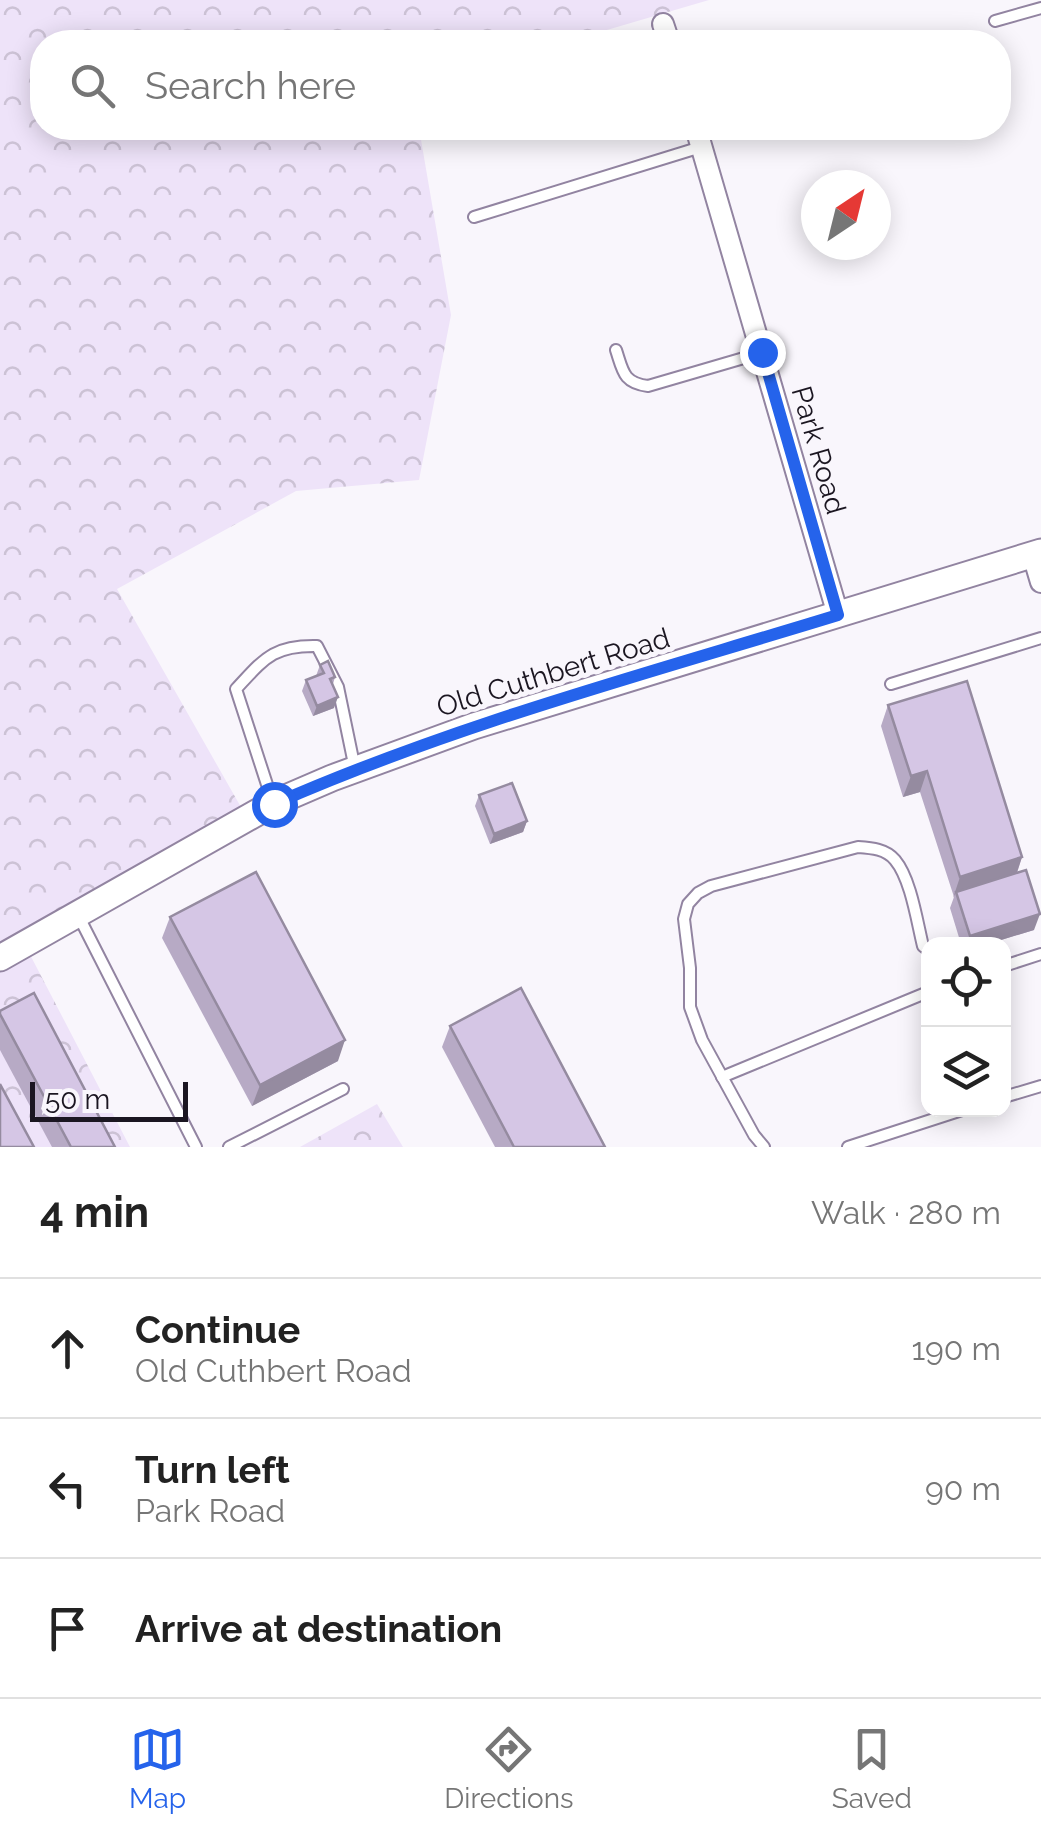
<!DOCTYPE html>
<meta charset="utf-8">
<style>
body{margin:0;font-family:Raleway,sans-serif;background:#f6f6f6;color:#222}
.controls{position:absolute;right:30px;bottom:30px;display:grid;overflow:hidden;border-radius:20px;box-shadow:0 5px 25px #0003}
.controls button{width:90px;height:90px;display:grid;place-items:center;padding:0;border:0;border-bottom:2px solid #e0e0e0;background:#fff;color:#222;font:50px sans-serif}
.compass{position:absolute;left:801px;top:170px;width:90px;height:90px;border-radius:50%;background:#fff;box-shadow:0 5px 25px #0003;rotate:35deg}
.scale{position:absolute;left:30px;bottom:25px;width:158px;box-sizing:border-box;padding-left:10px;border:5px solid #1b1621;border-top:0;font-size:28px;line-height:35px;white-space:nowrap;color:#1b1621;-webkit-text-stroke:8px #f9f6fc;paint-order:stroke}
.stop{position:absolute;width:30px;height:30px;margin:-22px;border:8px solid #2563eb;border-radius:50%;background:#fff}
.stop.end{background:#2563eb;border-color:#fff;box-shadow:0 2px 10px #0008}
.list{margin:0;padding:0;list-style:none}
h2{display:flex;justify-content:space-between;align-items:center;height:130px;margin:0;padding:0 40px;font-size:42px}
h2 small{font-size:32px;font-weight:400;color:#767676}
.list li{display:grid;grid-template-columns:65px 1fr auto;gap:30px;align-items:center;box-sizing:border-box;height:140px;padding:0 40px;border-top:2px solid #e0e0e0}
.list b{display:block;font-size:38px;white-space:nowrap}
.list p{margin:0;font-size:32px;white-space:nowrap;color:#767676}
.list em{font-size:32px;font-style:normal;color:#767676}
.icon{flex:none;width:55px;height:55px;fill:none;stroke:currentColor;stroke-width:2;stroke-linecap:round;stroke-linejoin:round}
.map{position:relative;flex:none;width:1041px;height:1147px;overflow:hidden}
.search{position:absolute;background:#fff;box-shadow:0 5px 25px #0003;left:30px;right:30px;top:30px;height:110px;display:flex;align-items:center;gap:25px;box-sizing:border-box;padding:0 35px;border-radius:40px;color:#767676;font-size:38px}
.sheet{height:550px;background:#fff}
nav{display:flex;justify-content:space-around;align-items:center;box-sizing:border-box;height:140px;border-top:2px solid #e0e0e0;background:#fff;font-size:28px;color:#767676}
nav a{display:grid;justify-items:center;gap:5px}
nav .on{color:#2563eb}
.map>svg:first-child{display:block}
</style>
<div class="map">
<svg width="1041" height="1147" viewBox="0 0 1041 1147">
<defs>
<pattern id="forest-crowns" width="20" height="18" patternUnits="userSpaceOnUse" patternTransform="scale(2.5)"><rect width="20" height="18" fill="#eee3f9"/><path d="M2 6a3 3 0 1 1 6 0M12 15a3 3 0 1 1 6 0" fill="none" stroke="#ccc2d5"/></pattern>
</defs>
<rect width="100%" height="100%" fill="#f9f6fc"/>
<g fill="url(#forest-crowns)">
<path d="M 0,0 L 709,0 L 566,42 L 42,42 L 42,128 L 419,128 L 451,315 L 419,480 L 296,491 L 117,589 L 246,816 L 25,945 L 130,1147 L 0,1147 Z"/>
<path d="M 377,1104 L 403,1147 L 300,1147 Z"/>
</g>
<g fill="none" stroke-linecap="round" stroke-linejoin="round">
<g stroke="#9284a1" stroke-width="14">
<g id="service">
<path d="M 995,21 L 1041,8"/>
<path d="M 474,217 L 701,147"/>
<path d="M 616,350 C 623,371 623,383 648,386 L 761,353"/>
<path d="M 891,684 L 1041,638"/>
<path d="M 273,803 L 236,689 C 264,659 273,645 317,646 L 338,687 L 355,769"/>
<path d="M 78,915 L 196,1147"/>
<path d="M 1004,966 L 1041,954"/>
<path d="M 722,1077 L 928,992"/>
<path d="M 1004,1097 L 1041,1086"/>
<path d="M 229,1147 L 343,1089"/>
<path d="M 764,1147 L 754,1135 L 702,1040 L 690,1007 L 690,968 L 684,919 L 688,904 L 698,893 L 711,886 L 858,847 C 872,848 886,849 895,860 C 911,879 917,922 923,946 L 928,950"/>
<path d="M 848,1147 L 962,1110"/>
</g>
</g>
<g stroke="#9284a1" stroke-width="24">
<g id="minor">
<path d="M 663,24 L 669,42"/>
<path d="M 696,128 L 838,615"/>
<path d="M 1033,555 L 1041,582"/>
</g>
</g>
<g stroke="#9284a1" stroke-width="29">
<path id="tertiary" d="M 0,958 L 274,803 L 332,778 L 474,726 L 1041,552"/>
</g>
<use href="#service" stroke="#fff" stroke-width="10"/>
<use href="#minor" stroke="#fff" stroke-width="20"/>
<use href="#tertiary" stroke="#fff" stroke-width="25"/>
</g>
<g fill="#b7aac5">
<path d="M 320,665 L 335,677 L 333,684 L 334,708 L 313,716 L 302,691 L 306,680 L 316,676 Z"/>
<path d="M 888,705 L 1022,857 L 1017,873 L 1034,930 L 988,944 L 961,944 L 950,908 L 954,897 L 920,792 L 903,797 L 881,726 Z"/>
<path d="M 479,795 L 527,821 L 523,832 L 490,844 L 475,806 Z"/>
<path d="M 170,917 L 338,1061 L 252,1106 L 162,938 Z"/>
<path d="M 0,1011 L 115,1147 L 52,1147 L 0,1050 Z"/>
<path d="M 450,1026 L 605,1147 L 495,1147 L 442,1047 Z"/>
</g>
<g fill="#958ba0">
<path d="M 338,697 L 334,708 L 313,716 L 317,706 Z"/>
<path d="M 927,771 L 920,792 L 903,797 L 911,776 Z"/>
<path d="M 527,821 L 523,832 L 490,844 L 494,834 Z"/>
<path d="M 1022,857 L 1015,878 L 956,892 L 953,898 L 960,877 Z"/>
<path d="M 1040,914 L 1034,930 L 988,944 L 966,944 L 970,936 Z"/>
<path d="M 345,1040 L 338,1061 L 252,1106 L 260,1085 Z"/>
</g>
<g fill="#d5c6e5" stroke="#958ba0" stroke-width="2.5">
<path d="M 328,661 L 335,677 L 330,679 L 338,697 L 317,706 L 306,680 L 324,673 L 320,665 Z"/>
<path d="M 967,681 L 1022,857 L 960,877 L 927,771 L 911,776 L 888,705 Z"/>
<path d="M 512,783 L 527,821 L 494,834 L 479,795 Z"/>
<path d="M 1026,870 L 1040,914 L 970,936 L 956,892 Z"/>
<path d="M 256,872 L 345,1040 L 260,1085 L 170,917 Z"/>
<path d="M 521,988 L 605,1147 L 514,1147 L 450,1026 Z"/>
<path d="M 34,993 L 115,1147 L 71,1147 L 0,1014 L 0,1011 Z"/>
<path d="M 0,1084 L 34,1147 L 0,1147 Z"/>
</g>
<g fill="none" stroke-linecap="round" stroke-linejoin="round">
<path stroke="#2563eb" stroke-width="12" d="M 274,804 C 456,724 649,673 838,615 L 762,352"/>
</g>
<g text-anchor="middle" stroke-width="10" stroke-linejoin="round" paint-order="stroke">
<g font-size="28" fill="#1b1621" stroke="#f9f6fc">
<text transform="translate(819 450) rotate(74)" y="10">Park Road</text>
<text transform="translate(553 672) rotate(-17)" y="10">Old Cuthbert Road</text>
</g>
</g>
</svg>
<div class="controls">
<button><svg class="icon" aria-label="locate" viewBox="0 0 24 24"><circle cx="12" cy="12" r="6"/><path d="M12 2v4M12 18v4M2 12h4M18 12h4"/></svg></button>
<button><svg class="icon" aria-label="layers" viewBox="0 0 24 24"><path d="M12 4l9 5-9 5-9-5zM3 14l9 5 9-5"/></svg></button>
</div>
<svg class="compass" viewBox="-18 -18 36 36"><path d="M0-13l5 13h-10z" fill="#e53935"/><path d="M0 13l5-13h-10z" fill="#767676"/></svg>
<div class="scale">50 m</div>
<div class="stop" style="left:274px;top:804px"></div>
<div class="stop end" style="left:762px;top:352px"></div>
<div class="search"><svg class="icon" aria-label="search" viewBox="0 0 24 24"><circle cx="10" cy="10" r="6"/><path d="M15 15l6 6"/></svg>Search here</div>
</div>
<section class="sheet">
<h2>4 min<small>Walk · 280 m</small></h2>
<ul class="list">
<li><svg class="icon" aria-label="ahead" viewBox="0 0 24 24"><path d="M12 20V5M6 11l6-6 6 6"/></svg><div><b>Continue</b><p>Old Cuthbert Road</p></div><em>190 m</em></li>
<li><svg class="icon" aria-label="left" viewBox="0 0 24 24"><path d="M17 20v-9H6M10 6l-5 5 5 5"/></svg><div><b>Turn left</b><p>Park Road</p></div><em>90 m</em></li>
<li><svg class="icon" aria-label="arrive" viewBox="0 0 24 24"><path d="M6 21V4h12l-3 4 3 4H6"/></svg><div><b>Arrive at destination</b></div></li>
</ul>
</section>
<nav>
<a class="on"><svg class="icon" aria-label="map" viewBox="0 0 24 24"><path d="M3 6l6-2 6 2 6-2v14l-6 2-6-2-6 2zM9 4v14M15 6v14"/></svg>Map</a>
<a><svg class="icon" aria-label="directions" viewBox="0 0 24 24"><path d="M12 3l9 9-9 9-9-9zM9 14v-3h6M13 9l2 2-2 2"/></svg>Directions</a>
<a><svg class="icon" aria-label="saved" viewBox="0 0 24 24"><path d="M7 4h10v16l-5-4-5 4z"/></svg>Saved</a>
</nav>
